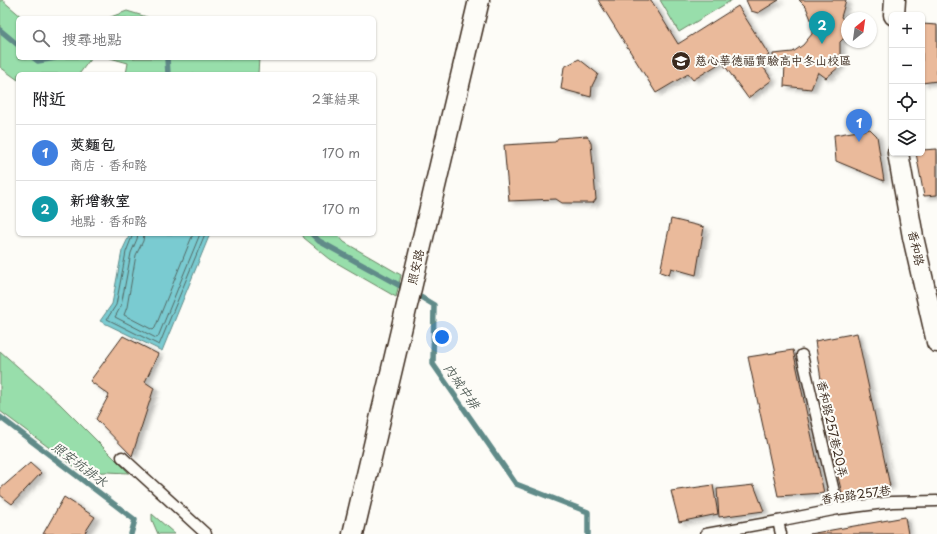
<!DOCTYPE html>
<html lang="zh-TW">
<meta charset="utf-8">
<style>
body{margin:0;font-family:"Playpen Sans","LXGW WenKai TC",sans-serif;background:#f6f6f6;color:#202124}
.controls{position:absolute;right:12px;top:12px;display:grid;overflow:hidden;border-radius:6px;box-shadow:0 1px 3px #0004}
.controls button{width:36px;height:36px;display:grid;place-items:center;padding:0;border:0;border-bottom:1px solid #e0e0e0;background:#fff;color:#202124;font:20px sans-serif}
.compass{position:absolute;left:841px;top:12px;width:36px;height:36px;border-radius:50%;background:#fff;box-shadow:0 1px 3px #0004;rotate:29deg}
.you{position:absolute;left:442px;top:337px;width:14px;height:14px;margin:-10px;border:3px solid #fff;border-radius:50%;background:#1a73e8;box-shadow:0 0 0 6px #1a73e833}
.badge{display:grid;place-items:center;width:26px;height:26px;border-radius:50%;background:#b45309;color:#fff;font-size:13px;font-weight:700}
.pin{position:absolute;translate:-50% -33px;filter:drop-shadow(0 1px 2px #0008)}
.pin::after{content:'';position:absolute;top:21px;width:14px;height:12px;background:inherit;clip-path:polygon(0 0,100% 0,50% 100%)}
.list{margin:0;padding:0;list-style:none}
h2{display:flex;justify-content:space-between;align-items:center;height:52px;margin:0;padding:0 16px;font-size:17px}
h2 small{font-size:13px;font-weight:400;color:#757577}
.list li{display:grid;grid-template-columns:26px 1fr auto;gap:12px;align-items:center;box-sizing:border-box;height:56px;padding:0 16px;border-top:1px solid #e0e0e0}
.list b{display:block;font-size:15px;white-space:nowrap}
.list p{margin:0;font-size:13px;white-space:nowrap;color:#757577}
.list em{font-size:13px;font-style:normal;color:#757577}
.icon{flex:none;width:22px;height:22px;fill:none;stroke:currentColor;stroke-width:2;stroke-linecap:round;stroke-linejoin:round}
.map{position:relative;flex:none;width:937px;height:534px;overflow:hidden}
.search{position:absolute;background:#fff;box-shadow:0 1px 3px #0004;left:16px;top:16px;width:360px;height:44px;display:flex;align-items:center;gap:10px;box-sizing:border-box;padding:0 14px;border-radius:6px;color:#757577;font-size:15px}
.panel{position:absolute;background:#fff;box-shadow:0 1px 3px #0004;left:16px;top:72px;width:360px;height:164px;border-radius:6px}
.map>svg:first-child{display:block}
</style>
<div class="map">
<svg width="937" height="534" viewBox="0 0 937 534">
<defs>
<filter id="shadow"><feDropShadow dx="4.5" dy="2.5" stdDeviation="2" flood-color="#0004"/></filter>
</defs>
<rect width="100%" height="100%" fill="#fdfcf7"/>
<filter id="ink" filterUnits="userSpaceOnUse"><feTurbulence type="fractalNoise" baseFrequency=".025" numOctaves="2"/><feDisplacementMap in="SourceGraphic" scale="8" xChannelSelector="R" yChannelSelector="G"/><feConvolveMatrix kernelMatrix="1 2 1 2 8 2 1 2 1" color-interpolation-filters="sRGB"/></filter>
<g filter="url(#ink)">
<g fill="#98deab" stroke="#6a8464">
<path d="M 0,0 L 2,0 L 23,18 L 18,18 L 18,58 L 91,58 L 80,73 L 78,74 L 18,74 L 18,80 L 0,67 Z"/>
<path d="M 660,0 L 732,0 L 679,32 Z"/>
<path d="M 127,11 L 150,18 L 108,18 Z"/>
<path d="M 110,58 L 259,58 L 258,74 L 126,74 L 128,63 Z"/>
<path d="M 302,234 L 337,234 L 344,242 L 401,275 L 396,297 L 330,259 L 304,238 Z"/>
<path d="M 0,351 L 60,404 L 129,473 L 107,472 L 83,473 L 0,411 Z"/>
<path d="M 152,514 L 175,534 L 158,534 L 152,520 Z"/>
</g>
<path fill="#7acbd1" stroke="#618b89" d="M 130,234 L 210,234 L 162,351 L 100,321 L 112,304 L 122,251 Z"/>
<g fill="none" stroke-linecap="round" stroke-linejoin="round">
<g stroke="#546a66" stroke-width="1">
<path d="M 133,234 L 126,252 L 116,305 L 107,319 L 159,345 L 160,343 L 205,234"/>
<path d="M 138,234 L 137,239 L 131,253 L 121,306 L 115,317 L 156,338 L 158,337 L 200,234"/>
<path d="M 144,234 L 143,241 L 136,255 L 127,307 L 124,315 L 153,330 L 155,328 L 193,234"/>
</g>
<g stroke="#618b89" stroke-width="5.5">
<path d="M 0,30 L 18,45"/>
<path d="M 34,58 L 38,61 L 55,58"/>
<path d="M 167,58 L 168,74"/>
<path d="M 312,234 L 319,241 L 406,289"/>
<path d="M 414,293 L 434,305 L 433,364 L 516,484 L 588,512 L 588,534"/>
<path d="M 0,417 L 135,520 L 131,534"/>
</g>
</g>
<g fill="#eaba9b" stroke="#3b2a1e" filter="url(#shadow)">
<path d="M 598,0 L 651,0 L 678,44 L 738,6 L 769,55 L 760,62 L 772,80 L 748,98 L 722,62 L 693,80 L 688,74 L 656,93 Z"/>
<path d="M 746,0 L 779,0 L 758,13 L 751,11 Z"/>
<path d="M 799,0 L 846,0 L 841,17 L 847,24 L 847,35 L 840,42 L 840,66 L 826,78 L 818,72 L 811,89 L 784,86 L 785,63 L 773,64 L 773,54 L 793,52 L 803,45 L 812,34 L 812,22 L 806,7 Z"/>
<path d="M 922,24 L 937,25 L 937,81 L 922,83 Z"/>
<path d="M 579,59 L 598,74 L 592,86 L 591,97 L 561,89 L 564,67 Z"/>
<path d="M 870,129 L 877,136 L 884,181 L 836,161 L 834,135 Z"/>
<path d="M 587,136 L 591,143 L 596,199 L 593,203 L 562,203 L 556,199 L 509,201 L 504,145 L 555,142 L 558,138 Z"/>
<path d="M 937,149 L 937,195 L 924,196 L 916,153 L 922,153 L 922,150 Z"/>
<path d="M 671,219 L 704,227 L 696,275 L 671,268 L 669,275 L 660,272 Z"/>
<path d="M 857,333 L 890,486 L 875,488 L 879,497 L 845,506 L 833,456 L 815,341 Z"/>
<path d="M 123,336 L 158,354 L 145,382 L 154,388 L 132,456 L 96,419 L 109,395 L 90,381 Z"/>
<path d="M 793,350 L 824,493 L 778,496 L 748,357 Z"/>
<path d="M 30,463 L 41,473 L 12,504 L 0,495 L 0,489 Z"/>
<path d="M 713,485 L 718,514 L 679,522 L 671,491 Z"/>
<path d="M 754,485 L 764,511 L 719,517 L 717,489 Z"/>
<path d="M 64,497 L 95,517 L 84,534 L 43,534 Z"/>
<path d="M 905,517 L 908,534 L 809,534 Z"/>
</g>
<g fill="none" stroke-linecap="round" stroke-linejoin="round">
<g stroke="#3b2a1e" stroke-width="13">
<g id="service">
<path d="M 802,355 L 838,509"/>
<path d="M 122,457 L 206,534"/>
<path d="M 706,534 L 778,521"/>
<path d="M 781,534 L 778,521 L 838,509 L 892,502 L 937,501"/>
</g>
</g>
<g stroke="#3b2a1e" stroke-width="23">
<g id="minor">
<path d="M 894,15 L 895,0"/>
<path d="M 898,153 L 913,237 L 937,342"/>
<path d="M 353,534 L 479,0"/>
</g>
</g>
<use href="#service" stroke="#fdfcf7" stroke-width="10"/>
<use href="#minor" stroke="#fdfcf7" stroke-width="20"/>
</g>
</g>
<defs>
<g id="school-disc" transform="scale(1)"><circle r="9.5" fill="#3b2a1e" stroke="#fdfcf7"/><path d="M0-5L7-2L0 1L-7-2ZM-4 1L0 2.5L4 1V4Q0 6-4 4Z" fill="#fff"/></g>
</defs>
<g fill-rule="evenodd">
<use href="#school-disc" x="681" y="61"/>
</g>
<g text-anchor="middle" stroke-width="4" stroke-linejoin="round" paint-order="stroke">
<g font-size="12" fill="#3b2a1e" stroke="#fdfcf7" text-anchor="start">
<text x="695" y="65">慈心華德福實驗高中冬山校區</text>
</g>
<g font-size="12" fill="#3b2a1e" stroke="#fdfcf7">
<text transform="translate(916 248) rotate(78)" y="4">香和路</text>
<text transform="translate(416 267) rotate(-77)" y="4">照安路</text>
<text transform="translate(832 429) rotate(77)" y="4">香和路257巷20弄</text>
<text transform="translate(856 495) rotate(-8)" y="4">香和路257巷</text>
</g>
<g font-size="13" font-style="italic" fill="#4e5a54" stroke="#fdfcf7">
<text transform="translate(462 386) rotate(55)" y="5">內城中排</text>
<text transform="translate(80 464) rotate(37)" y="5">照安坑排水</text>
</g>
</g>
</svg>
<div class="controls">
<button>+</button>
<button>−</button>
<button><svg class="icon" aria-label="locate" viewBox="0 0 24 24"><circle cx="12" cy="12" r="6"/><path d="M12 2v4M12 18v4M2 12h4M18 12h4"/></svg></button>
<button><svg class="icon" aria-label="layers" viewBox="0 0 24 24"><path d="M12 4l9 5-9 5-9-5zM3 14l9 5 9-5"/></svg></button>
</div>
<svg class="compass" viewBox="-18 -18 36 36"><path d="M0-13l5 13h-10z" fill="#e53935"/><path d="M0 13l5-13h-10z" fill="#757577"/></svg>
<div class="you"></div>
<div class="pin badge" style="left:859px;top:142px;background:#3f7fe0">1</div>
<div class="pin badge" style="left:822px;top:44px;background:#0f9aa8">2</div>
<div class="search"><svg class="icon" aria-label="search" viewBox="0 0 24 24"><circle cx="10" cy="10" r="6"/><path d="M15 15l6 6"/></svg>搜尋地點</div>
<section class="panel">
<h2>附近<small>2筆結果</small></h2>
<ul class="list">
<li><span class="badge" style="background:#3f7fe0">1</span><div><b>莢麵包</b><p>商店 · 香和路</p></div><em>170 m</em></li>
<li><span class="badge" style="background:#0f9aa8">2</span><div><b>新增教室</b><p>地點 · 香和路</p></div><em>170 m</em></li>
</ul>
</section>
</div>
